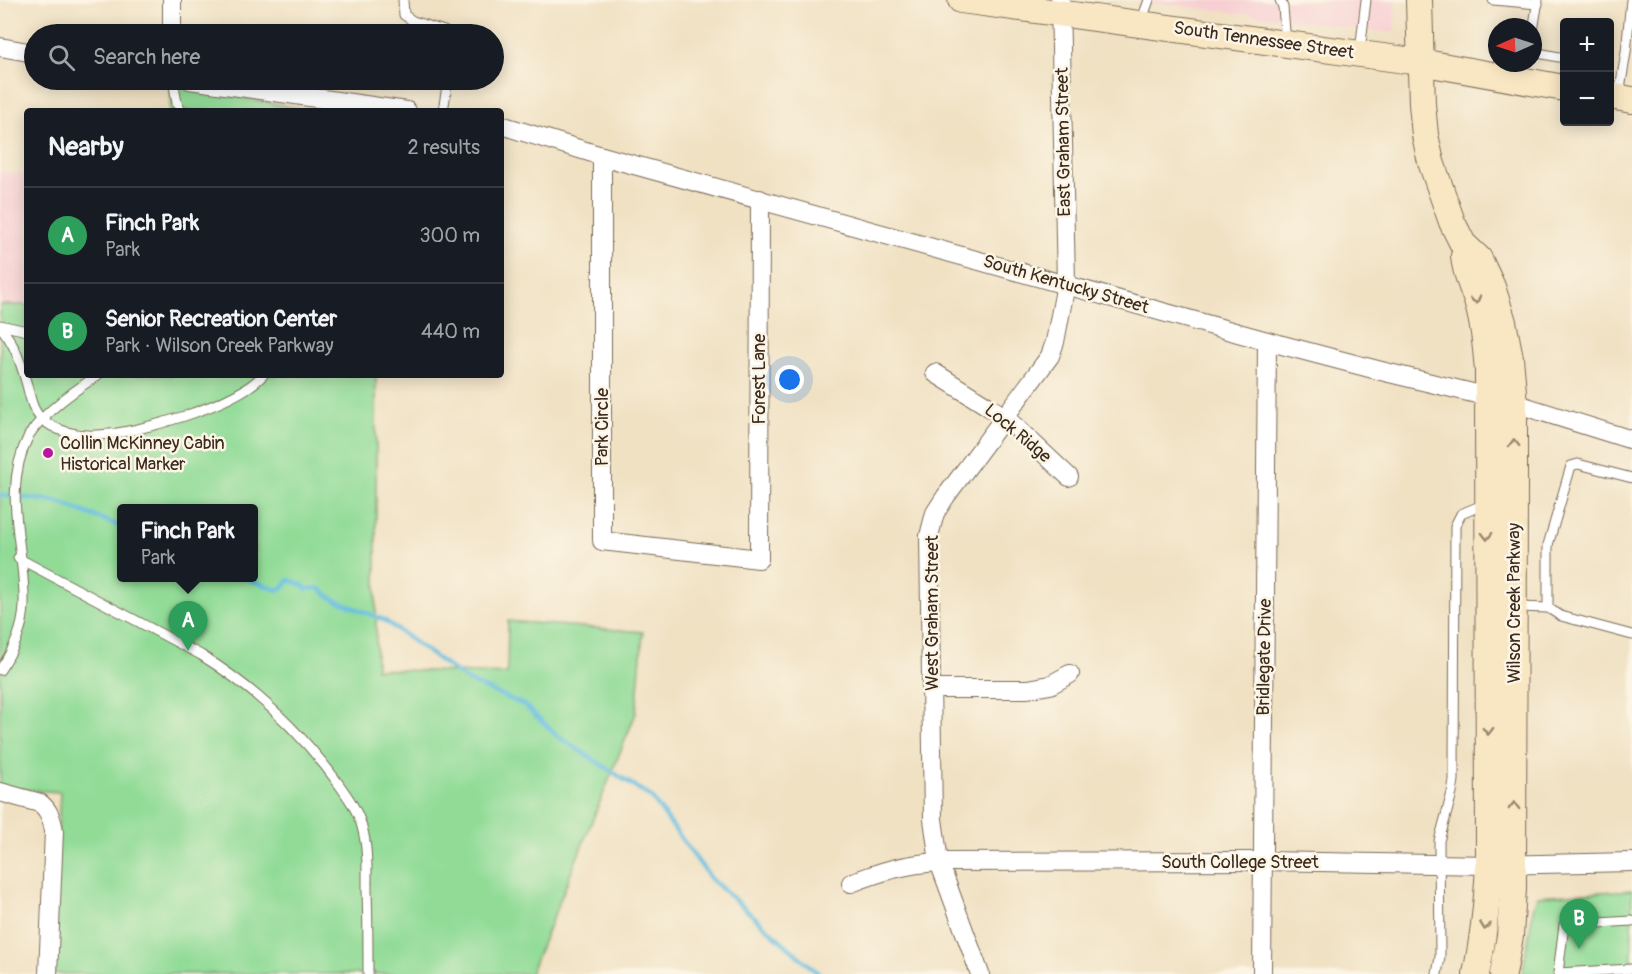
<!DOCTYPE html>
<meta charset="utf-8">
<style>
body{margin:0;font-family:Pangolin,sans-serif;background:#242831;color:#f1f3f6}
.controls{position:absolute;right:18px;top:18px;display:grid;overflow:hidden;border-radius:6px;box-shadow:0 3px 15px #0003}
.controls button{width:54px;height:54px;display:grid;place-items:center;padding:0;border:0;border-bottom:2px solid #363941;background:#171b24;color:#f1f3f6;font:30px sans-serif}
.compass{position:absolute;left:1488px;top:18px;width:54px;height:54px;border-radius:50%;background:#171b24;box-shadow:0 3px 15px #0003;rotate:267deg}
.you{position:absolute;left:790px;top:380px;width:21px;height:21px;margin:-15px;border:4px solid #fff;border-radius:50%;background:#1a73e8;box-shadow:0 0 0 9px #1a73e833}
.badge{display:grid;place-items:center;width:39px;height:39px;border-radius:50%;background:#d690ce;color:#fff;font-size:20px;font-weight:700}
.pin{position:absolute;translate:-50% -50px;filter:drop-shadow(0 2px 3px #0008)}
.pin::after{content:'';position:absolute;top:32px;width:21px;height:18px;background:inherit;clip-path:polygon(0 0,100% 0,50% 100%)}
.popup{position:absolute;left:117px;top:504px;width:141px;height:78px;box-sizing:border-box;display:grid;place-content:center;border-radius:6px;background:#171b24;filter:drop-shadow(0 2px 4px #0005);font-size:20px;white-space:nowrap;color:#9ea1a6}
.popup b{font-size:22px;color:#f1f3f6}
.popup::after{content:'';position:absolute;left:50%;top:100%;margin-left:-12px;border:12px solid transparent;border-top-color:#171b24}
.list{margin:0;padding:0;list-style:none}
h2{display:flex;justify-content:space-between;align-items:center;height:78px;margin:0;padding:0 24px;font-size:26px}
h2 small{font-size:20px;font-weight:400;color:#9ea1a6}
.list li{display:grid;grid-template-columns:39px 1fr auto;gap:18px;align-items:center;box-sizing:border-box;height:96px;padding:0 24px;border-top:2px solid #363941}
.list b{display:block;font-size:22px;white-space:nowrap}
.list p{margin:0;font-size:20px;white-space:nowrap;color:#9ea1a6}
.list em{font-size:20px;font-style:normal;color:#9ea1a6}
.icon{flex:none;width:33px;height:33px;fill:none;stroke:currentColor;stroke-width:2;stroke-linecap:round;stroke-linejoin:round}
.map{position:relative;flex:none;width:1632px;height:974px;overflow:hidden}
.search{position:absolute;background:#171b24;box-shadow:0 3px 15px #0003;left:24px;top:24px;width:480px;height:66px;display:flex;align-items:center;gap:15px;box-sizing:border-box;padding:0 21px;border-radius:33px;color:#9ea1a6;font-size:22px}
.panel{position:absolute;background:#171b24;box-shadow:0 3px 15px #0003;left:24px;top:108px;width:480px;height:270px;border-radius:6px}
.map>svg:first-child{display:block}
</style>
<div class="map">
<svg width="1632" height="974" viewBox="0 0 1632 974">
<rect width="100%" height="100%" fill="#fcf5e5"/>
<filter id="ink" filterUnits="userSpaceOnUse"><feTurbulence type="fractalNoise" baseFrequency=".0167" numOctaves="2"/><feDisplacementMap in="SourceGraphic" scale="12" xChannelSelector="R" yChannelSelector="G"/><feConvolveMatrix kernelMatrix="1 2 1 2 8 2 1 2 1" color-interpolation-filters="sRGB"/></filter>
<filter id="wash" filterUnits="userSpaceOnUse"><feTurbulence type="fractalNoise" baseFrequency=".008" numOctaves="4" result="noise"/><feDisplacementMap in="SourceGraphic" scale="24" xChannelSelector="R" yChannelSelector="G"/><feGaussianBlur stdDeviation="1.35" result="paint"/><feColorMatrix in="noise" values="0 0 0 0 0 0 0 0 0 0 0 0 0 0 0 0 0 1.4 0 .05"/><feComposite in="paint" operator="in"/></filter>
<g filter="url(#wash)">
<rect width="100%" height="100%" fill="#f0e1c3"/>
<g fill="#f7cfd3">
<path d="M 1135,0 L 1395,0 L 1395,33 Z"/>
<path d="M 0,171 L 27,175 L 27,305 L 0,305 Z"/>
</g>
<g fill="#91db97" stroke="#66825a" stroke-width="1.5" fill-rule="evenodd">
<path d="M 172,84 L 312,111 L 170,111 Z"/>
<path d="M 0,305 L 27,305 L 27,375 L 376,375 L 376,669 L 507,674 L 508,621 L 643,632 L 636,713 L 530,974 L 54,974 L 54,907 L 60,792 L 0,788 ZM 122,508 L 254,508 L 254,578 L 122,578 Z"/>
<path d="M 1632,890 L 1632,974 L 1522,974 L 1534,905 L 1538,896 Z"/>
</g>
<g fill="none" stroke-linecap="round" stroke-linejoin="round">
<g stroke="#63bde0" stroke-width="4.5">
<path d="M 0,495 L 56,501 L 122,527"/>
<path d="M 244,578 L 278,590 L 285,586 L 289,580 L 303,585 L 306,589 L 319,588 L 333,599 L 384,620 L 468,681 L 524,705 L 559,737 L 651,797 L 711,879 L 819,974"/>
</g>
</g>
</g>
<g filter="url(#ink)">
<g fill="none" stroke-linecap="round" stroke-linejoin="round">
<g stroke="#7a6a58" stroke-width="11">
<g id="lane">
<path d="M 403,0 L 404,15 L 413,21 L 444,31 L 446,34"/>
<path d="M 1280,0 L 1283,7 L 1286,43"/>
<path d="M 1493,0 L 1538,4"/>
<path d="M 1142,24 L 1145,11 L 1149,0"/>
<path d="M 1533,31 L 1538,0"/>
<path d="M 1360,51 L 1366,0"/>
<path d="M 1533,52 L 1564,58"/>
<path d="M 173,80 L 177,103 L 181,111"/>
<path d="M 1619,95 L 1626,52 L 1631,0"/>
<path d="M 443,111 L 448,80"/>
<path d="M 0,325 L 27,331"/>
<path d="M 0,327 C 15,343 21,364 27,385 C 30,396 32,410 41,418 C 55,432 78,436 97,435 C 137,434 236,405 263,375"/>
<path d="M 18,558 L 201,655 C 254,688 301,732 338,783 C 348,797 358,811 362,827 C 368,848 367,870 367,891 C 368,919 368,946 368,974"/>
<path d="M 1514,607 L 1548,608 L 1561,616 L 1632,635"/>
<path d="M 1548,608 L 1548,545 L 1571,466 L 1578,464 L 1632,478"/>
<path d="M 0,670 C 13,651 23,630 24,606 C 26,546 0,493 29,435 C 46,410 73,392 98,375"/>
<path d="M 1632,921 L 1564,925 L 1558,973 L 1632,969"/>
<path d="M 1437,974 L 1440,957 L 1439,841 L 1452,793 L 1454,780 L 1455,526 L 1461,514 L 1487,503"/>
</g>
</g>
<g stroke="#7a6a58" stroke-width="20">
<g id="street">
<path d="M 172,0 L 172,34"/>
<path d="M 0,47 L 34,53"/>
<path d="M 190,80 L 407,111"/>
<path d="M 501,125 L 602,156 L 1267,341 L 1381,371 L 1514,403 L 1632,440"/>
<path d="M 602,156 L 602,541 L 759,559 L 760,199"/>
<path d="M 935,373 L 1005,417 L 1069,477"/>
<path d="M 932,689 L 1028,689 L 1050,685 L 1070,674"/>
<path d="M 0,792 L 40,803 C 49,810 52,819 54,831 L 48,974"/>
<path d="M 851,883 C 882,871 905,864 939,862 L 1262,861 L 1489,865 L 1632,862"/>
<path d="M 980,974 L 939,862 L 933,819 L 929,536 L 935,513 L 946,496 L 1050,356 L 1055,342 L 1066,284 L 1060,0"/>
<path d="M 1262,974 L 1267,341"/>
</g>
</g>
<g stroke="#7a6a58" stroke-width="28">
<g id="secondary">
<path d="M 961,0 L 1420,62 L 1564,88"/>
<path d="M 1419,0 L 1422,104 L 1425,135 L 1431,162 L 1452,222 L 1463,244 L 1479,259 L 1492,287 L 1503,322 L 1510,358 L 1514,403 L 1514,484 L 1513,889 L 1510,936 L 1503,974"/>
<path d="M 1610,96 L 1632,100"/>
<path d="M 1464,256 C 1465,272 1472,286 1477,301 C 1484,324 1486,347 1488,371 L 1489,865 C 1487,903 1484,937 1476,974"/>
</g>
</g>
<use href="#lane" stroke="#fff" stroke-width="9"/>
<use href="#street" stroke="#fff" stroke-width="18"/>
<use href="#secondary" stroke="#f9e7c3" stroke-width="26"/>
</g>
<defs><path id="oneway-chevron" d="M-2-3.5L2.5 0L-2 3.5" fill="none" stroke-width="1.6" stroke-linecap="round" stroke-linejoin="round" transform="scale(1.5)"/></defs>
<g stroke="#9a8870">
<use href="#oneway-chevron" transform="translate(1476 300) rotate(73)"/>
<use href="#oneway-chevron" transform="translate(1514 443) rotate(-91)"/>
<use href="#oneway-chevron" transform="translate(1487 536) rotate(90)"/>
<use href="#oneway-chevron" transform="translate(1488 731) rotate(90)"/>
<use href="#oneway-chevron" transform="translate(1514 806) rotate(-90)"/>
<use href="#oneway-chevron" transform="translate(1485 926) rotate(97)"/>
</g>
</g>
<circle fill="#b5179e" stroke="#fcf5e5" stroke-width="2" cx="48" cy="453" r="6"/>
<g text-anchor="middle" stroke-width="5" stroke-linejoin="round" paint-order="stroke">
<g font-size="18" fill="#3b2a1e" stroke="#fcf5e5">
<text transform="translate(1264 40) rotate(8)" y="6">South Tennessee Street</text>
<text transform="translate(1063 142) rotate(-91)" y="6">East Graham Street</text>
<text transform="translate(1066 284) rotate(16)" y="6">South Kentucky Street</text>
<text transform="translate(759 379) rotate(-90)" y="6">Forest Lane</text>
<text transform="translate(602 427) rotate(-90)" y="6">Park Circle</text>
<text transform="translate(1018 433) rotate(40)" y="6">Lock Ridge</text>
<text transform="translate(1514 603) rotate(-90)" y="6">Wilson Creek Parkway</text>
<text transform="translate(932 613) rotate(-90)" y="6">West Graham Street</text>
<text transform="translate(1264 657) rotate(-89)" y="6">Bridlegate Drive</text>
<text x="1240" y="868">South College Street</text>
</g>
<g font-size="18" fill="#3b2a1e" stroke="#fcf5e5" text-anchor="start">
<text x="60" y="449">Collin McKinney Cabin<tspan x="60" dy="21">Historical Marker</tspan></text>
</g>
</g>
</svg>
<div class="controls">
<button>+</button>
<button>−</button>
</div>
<svg class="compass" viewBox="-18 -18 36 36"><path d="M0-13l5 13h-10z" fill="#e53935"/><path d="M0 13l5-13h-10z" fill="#9ea1a6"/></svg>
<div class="you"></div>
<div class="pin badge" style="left:188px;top:651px;background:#2e9e5b">A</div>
<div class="popup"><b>Finch Park</b>Park</div>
<div class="pin badge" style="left:1579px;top:949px;background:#2e9e5b">B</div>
<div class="search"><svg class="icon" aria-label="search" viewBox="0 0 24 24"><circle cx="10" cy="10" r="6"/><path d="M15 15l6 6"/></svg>Search here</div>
<section class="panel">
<h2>Nearby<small>2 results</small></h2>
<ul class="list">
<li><span class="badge" style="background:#2e9e5b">A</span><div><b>Finch Park</b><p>Park</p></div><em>300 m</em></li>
<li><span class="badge" style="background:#2e9e5b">B</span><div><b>Senior Recreation Center</b><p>Park · Wilson Creek Parkway</p></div><em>440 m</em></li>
</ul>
</section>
</div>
